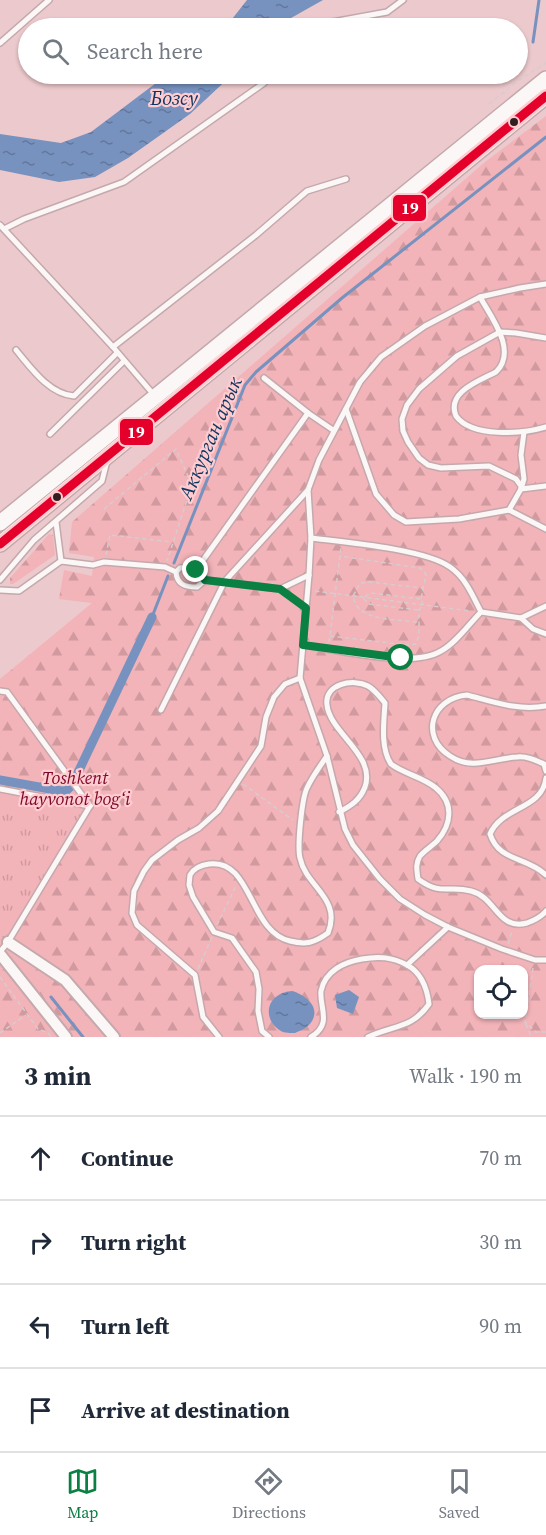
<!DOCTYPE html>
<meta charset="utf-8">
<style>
body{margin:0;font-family:"Source Serif 4",serif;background:#f6f6f7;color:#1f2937}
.controls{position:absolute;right:18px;bottom:18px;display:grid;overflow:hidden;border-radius:12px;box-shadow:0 2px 4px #0004}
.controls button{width:54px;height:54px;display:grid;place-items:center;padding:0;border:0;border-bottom:2px solid #e0e1e3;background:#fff;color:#1f2937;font:30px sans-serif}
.stop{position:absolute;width:18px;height:18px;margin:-14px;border:4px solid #0b8043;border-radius:50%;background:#fff}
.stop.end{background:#0b8043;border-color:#fff;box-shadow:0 2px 6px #0008}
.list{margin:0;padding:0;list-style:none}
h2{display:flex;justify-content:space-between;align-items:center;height:78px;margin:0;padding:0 24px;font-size:26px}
h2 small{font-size:20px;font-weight:400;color:#747a83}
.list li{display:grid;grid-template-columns:39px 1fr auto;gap:18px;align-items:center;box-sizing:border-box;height:84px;padding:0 24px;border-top:2px solid #e0e1e3}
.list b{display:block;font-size:22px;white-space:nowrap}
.list em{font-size:20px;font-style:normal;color:#747a83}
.icon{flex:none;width:33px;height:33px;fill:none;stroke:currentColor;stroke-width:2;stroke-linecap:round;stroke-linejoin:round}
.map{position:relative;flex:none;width:546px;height:1037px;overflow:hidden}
.search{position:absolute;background:#fff;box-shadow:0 2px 4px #0004;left:18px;right:18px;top:18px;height:66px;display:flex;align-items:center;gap:15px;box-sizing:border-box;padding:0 21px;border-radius:33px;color:#747a83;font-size:22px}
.sheet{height:414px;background:#fff}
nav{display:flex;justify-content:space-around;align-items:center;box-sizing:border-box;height:84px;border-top:2px solid #e0e1e3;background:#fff;font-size:16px;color:#747a83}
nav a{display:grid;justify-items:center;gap:3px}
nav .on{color:#0b8043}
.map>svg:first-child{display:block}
</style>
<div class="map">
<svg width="546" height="1037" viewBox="0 0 546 1037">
<defs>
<pattern id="forest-firs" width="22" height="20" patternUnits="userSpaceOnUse" patternTransform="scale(1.5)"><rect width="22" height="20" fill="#f2b3b9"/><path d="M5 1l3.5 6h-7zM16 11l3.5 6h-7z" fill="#d09a9f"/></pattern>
<pattern id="park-tufts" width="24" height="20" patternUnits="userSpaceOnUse" patternTransform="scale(1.5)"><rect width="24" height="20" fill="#f2b3b9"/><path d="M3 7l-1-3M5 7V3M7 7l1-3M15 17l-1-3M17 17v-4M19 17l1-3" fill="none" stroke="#d09a9f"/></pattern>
<pattern id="water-ripples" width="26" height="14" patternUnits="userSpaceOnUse" patternTransform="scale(1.5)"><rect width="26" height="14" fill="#7792bf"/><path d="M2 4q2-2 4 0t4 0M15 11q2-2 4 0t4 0" fill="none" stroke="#62779b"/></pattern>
</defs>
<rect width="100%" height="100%" fill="#ecc9cc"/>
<g fill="url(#forest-firs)" fill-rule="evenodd">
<path d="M 546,116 L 546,1037 L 0,1037 L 0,679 L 92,603 L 59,599 L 64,570 L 92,576 L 94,557 L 69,553 L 72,522 L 485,162 ZM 478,970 L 524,970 L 524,1014 L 478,1014 Z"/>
<path d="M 49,534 L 53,535 L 55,555 L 13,584 L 10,584 L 10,578 Z"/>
</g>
<path fill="url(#park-tufts)" d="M 0,789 L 90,806 L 0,952 Z"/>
<g fill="url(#water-ripples)">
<path d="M 247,0 L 323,0 L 291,18 L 280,28 L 225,28 Z"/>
<path d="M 168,74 L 233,74 L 190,114 L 128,158 L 95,177 L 59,182 L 0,170 L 0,134 L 61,143 L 91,132 Z"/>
<path d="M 349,990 L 359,997 L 353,1014 L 337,1008 L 335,995 Z"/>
<path d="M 292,991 C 307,995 324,1010 308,1026 C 305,1029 299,1031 295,1033 C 291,1033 284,1033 281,1031 C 261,1019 266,993 292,991 Z"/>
</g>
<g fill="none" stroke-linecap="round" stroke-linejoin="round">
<g stroke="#7792bf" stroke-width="3">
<path d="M 533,42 L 539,0"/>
<path d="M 174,563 L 245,385 L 256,372 L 342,298 L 546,137"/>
<path d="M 152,617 L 168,576"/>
<path d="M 51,997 L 83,1037"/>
</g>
<path stroke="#7792bf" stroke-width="9" d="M 0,780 L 61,791 L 67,790 L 72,785 L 152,617"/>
<g stroke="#c4a9ac" stroke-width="8">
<g id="lane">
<path d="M 310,28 L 316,25 L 387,12 L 403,0"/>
<path d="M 0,43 L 49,0"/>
<path d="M 0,225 L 113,347 L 154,395"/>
<path d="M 4,229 L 24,219 L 124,182 L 264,83 L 271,74"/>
<path d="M 546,284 L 520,288 L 480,297 L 425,326 L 381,357 L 360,382 L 319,460 L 308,490 L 311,538 L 309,575 L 300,678 L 327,756 L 345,829 L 353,845 L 380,879 L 400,899 L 425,915 L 448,927 L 502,949 L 535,960 L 546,960"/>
<path d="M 480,297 C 491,317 518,351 496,372 C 479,381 446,392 456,416 C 472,438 523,434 546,427"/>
<path d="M 546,338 L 516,333 L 500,332 L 457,356 L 419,389 L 407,405 L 402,419 L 403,431 L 408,442 L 419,458 L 428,465 L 441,468 L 489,466 L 516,479 L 521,486 L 521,489 L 546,486"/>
<path d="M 113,347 L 256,235 L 307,191 L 346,179"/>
<path d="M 16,350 C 31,368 49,394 74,396 L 117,353"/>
<path d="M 264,378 L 308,413 L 333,430"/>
<path d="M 346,409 L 376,494 L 394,515 L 406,522 L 459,519 L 509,510 L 546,529"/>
<path d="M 50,434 L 124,361"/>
<path d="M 509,510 L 521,489 L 524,479 L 521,455 L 524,432"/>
<path d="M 56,522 L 61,561"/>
<path d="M 311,538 C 343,542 425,549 450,567 C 465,577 473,596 481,612"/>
<path d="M 196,570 L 308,413"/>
<path d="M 176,572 L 180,568 C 191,566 199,570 205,580"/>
<path d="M 0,580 L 34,540 L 102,481 L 107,461"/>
<path d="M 280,589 L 309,575"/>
<path d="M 0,590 L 19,591 L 61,561 L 93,565 L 104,562 L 165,567 L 176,572 C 177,584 184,587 197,587 L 205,580 L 280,589 L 306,608"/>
<path d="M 481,612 L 521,618 L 533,629 L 546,634"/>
<path d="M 521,618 L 546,606"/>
<path d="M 303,645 C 338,650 411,669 441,651 C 456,643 469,624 481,612"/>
<path d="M 0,691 L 7,692 L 90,806"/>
<path d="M 546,706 C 518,711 494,702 467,695 C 432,698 419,736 450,756 C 472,771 494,758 517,757 C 527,756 535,760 544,764 L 546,771"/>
<path d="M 161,710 L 225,581 L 308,490"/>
<path d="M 546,778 C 542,810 502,806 490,834 C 499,862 526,856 546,875"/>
<path d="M 0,789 L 90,806"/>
<path d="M 339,812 C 351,806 360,800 365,787 C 376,755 330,733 327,705 C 324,684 353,678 368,686 C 375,690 380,697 385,703 C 384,721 380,748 391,764 C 404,774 423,777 436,788 C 454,803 452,824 437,841 C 432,846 424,851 420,856 C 415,864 417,871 418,879 C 441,896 448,885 471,891 C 496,897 498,931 527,923 C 535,920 541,917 546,911"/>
<path d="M 0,952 L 8,942 L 90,806"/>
<path d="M 407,965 L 448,927"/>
<path d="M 219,1037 L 203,1017 L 195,975 L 137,925 L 132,913 L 134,891 L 144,871 L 152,860 L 178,840 L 199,828 L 218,811 L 261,746 L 266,717 L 274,697 L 285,684 L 300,678"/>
<path d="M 269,1037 L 262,1031 L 258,1011 L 259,989 L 256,972 L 232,938 L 214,932 L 193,897 L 189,885 L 190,875 C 194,868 201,865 209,864 C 252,858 249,932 290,941 C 306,945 314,943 328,933 C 342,898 306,887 300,858 C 297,846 302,798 307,788 C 312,777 320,766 327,756"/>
<path d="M 311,1037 C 333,1024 319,1007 321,991 C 325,971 344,962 362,959 C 379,956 392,957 407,965 C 422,973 427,988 429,1004 C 412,1029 393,1025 368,1037"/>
</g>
</g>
<g stroke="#c4a9ac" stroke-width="14">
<g id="street">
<path d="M 8,942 L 65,980 L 114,1037"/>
<path d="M 0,954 L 66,1037"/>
</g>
</g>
<g stroke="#c4a9ac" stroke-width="18">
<g id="secondary">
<path d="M 0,523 L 546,79"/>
<path d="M 0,544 L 546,96"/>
</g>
</g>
<g stroke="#d7ccce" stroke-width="1.5" stroke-dasharray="4.5 3" stroke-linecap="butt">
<path d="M 489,104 L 519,80 L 546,63"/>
<path d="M 104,509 L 176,449 L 192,485 L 167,561"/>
<path d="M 106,555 L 110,535 L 172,542"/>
<path d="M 315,591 L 471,611"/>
<path d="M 418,610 L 369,604 L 363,598 L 371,593 L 421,599"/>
<path d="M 417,622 C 396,619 357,622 353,596 L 360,583 L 369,582 L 423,588"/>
<path d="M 330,636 L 407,645 L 416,644 L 419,635 L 419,610 L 423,605 L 421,599 L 426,574 L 420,568 L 340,556"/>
<path d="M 329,642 L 341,548"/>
<path d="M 243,784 L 293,820"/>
<path d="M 217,925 L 236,886"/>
<path d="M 508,944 L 512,931"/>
<path d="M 533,968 L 525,1022 L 536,1032 L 546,1032"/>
<path d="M 198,969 L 212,937"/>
<path d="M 0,977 L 38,1029 L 48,1033 L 51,1037"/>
<path d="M 526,1024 L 531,1037"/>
<path d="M 0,1033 L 26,1015"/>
</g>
<use href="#lane" stroke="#fcf7f7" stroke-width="5"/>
<use href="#street" stroke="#fcf7f7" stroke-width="10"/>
<use href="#secondary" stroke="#fcf7f7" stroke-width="15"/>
<g stroke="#ffccd0" stroke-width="14">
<path id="bus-1" d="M 0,544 L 546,96"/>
</g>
<use href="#bus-1" stroke="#e4002b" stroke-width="9"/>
</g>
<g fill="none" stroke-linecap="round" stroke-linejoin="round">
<path stroke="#0b8043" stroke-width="8" d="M 196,570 L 205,580 L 280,589 L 306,608 L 303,645 L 401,658"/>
</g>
<g fill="#341d20" stroke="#ffccd0" stroke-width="2">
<circle cx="514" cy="122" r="5"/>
<circle cx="57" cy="497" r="5"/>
</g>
<g text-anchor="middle" stroke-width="4.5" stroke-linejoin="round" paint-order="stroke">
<g font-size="18" font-style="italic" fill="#7b072a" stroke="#ffccd0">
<text x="75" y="784">Toshkent<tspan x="75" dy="21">hayvonot bogʻi</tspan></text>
</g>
<g font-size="20" font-style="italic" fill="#0d355f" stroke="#ffccd0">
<text x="174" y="105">Бозсу</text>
<text transform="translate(210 438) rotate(-67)" y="7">Аккурган арык</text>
</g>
</g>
<g stroke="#ffccd0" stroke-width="2">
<rect x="392" y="194" width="35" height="28" rx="6" fill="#e4002b"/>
<rect x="119" y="418" width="35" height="28" rx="6" fill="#e4002b"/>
</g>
<g font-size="16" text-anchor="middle" font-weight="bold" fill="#fff">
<text x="410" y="214">19</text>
<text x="136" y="438">19</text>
</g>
</svg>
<div class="controls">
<button><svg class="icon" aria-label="locate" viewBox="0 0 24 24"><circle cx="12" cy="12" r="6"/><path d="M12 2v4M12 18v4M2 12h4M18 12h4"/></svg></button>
</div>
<div class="stop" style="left:401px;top:658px"></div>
<div class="stop end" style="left:196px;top:570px"></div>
<div class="search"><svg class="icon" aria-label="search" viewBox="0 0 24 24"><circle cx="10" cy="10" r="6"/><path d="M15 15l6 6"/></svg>Search here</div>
</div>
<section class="sheet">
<h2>3 min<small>Walk · 190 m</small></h2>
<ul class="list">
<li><svg class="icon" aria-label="ahead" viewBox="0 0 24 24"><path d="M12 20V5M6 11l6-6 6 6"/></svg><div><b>Continue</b></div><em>70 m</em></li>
<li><svg class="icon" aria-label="right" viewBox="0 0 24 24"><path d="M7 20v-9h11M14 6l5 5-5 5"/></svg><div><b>Turn right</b></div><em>30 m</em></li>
<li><svg class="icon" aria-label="left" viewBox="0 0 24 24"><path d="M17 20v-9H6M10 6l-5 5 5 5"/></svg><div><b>Turn left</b></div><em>90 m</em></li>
<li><svg class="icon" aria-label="arrive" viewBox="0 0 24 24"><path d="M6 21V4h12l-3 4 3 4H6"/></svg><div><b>Arrive at destination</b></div></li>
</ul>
</section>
<nav>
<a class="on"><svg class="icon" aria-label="map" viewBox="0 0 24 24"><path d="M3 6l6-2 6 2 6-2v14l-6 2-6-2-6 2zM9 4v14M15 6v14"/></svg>Map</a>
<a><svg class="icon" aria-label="directions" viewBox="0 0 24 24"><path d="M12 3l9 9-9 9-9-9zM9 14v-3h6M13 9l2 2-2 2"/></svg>Directions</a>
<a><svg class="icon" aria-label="saved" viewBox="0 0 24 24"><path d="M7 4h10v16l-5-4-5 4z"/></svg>Saved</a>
</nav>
